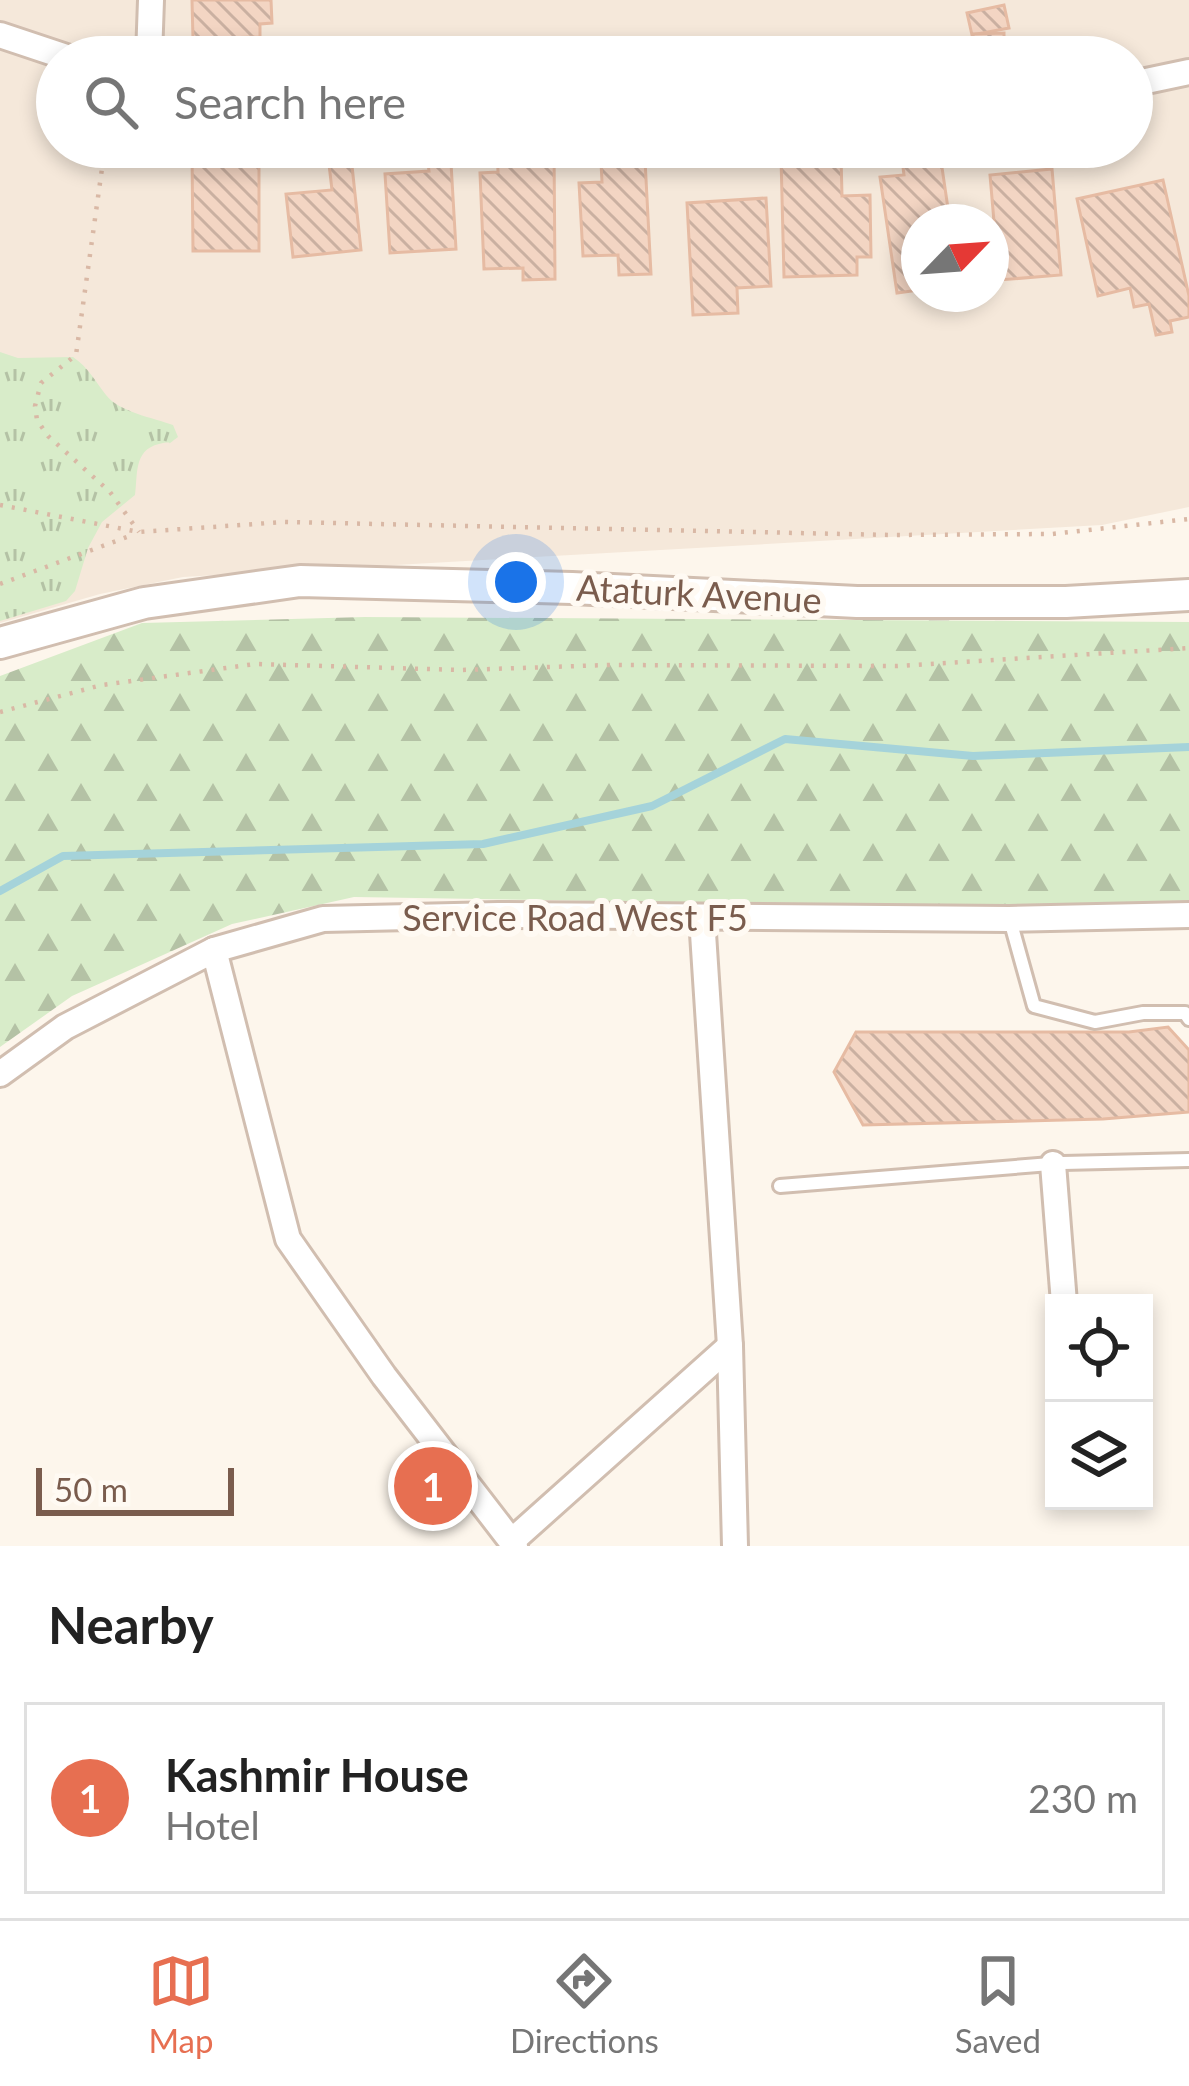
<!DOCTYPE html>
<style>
body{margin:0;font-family:Lato,sans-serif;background:#f6f6f6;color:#222}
.controls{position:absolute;right:36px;bottom:36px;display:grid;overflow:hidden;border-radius:0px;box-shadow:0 6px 18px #0003}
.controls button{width:108px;height:108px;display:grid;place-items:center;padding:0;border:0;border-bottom:3px solid #e0e0e0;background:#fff;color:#222;font:60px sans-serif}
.compass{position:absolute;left:901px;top:204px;width:108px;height:108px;border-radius:50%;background:#fff;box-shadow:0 6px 18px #0003;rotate:65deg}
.scale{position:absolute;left:36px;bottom:30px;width:198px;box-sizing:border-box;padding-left:12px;border:6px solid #7a5c4d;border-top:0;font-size:33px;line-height:42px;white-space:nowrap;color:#7a5c4d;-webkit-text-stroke:9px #fffaf3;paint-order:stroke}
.you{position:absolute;left:516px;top:582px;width:42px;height:42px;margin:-30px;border:9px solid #fff;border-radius:50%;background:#1a73e8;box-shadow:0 0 0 18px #1a73e833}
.badge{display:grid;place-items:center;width:78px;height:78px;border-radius:50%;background:#e76f51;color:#fff;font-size:39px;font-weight:700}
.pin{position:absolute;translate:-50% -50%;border:6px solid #fff;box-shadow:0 3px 12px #0006}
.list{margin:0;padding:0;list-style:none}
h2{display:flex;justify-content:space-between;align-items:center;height:156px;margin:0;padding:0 48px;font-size:51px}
h2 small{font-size:39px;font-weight:400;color:#767676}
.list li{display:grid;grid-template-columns:78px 1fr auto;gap:36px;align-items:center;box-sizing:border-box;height:192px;margin:0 24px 24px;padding:0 24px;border:3px solid #e0e0e0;border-radius:0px}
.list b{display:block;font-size:45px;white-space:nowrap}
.list p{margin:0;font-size:39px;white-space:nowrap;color:#767676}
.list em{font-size:39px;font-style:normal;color:#767676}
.icon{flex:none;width:66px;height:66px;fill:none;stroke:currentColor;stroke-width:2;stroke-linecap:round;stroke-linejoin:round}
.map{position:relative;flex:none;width:1189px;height:1546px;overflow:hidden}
.search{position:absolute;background:#fff;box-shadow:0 6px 18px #0003;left:36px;right:36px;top:36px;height:132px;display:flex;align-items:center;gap:30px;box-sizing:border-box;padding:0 42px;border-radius:66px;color:#767676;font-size:45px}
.sheet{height:372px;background:#fff}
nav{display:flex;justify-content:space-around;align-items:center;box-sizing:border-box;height:168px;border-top:3px solid #e0e0e0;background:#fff;font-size:33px;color:#767676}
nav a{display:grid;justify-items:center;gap:6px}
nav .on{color:#e76f51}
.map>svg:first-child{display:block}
</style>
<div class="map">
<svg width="1189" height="1546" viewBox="0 0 1189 1546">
<defs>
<pattern id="forest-firs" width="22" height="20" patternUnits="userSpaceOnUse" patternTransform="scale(3)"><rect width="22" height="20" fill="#d8ecc9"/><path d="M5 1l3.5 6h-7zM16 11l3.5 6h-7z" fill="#b4c2a5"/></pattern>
<pattern id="park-tufts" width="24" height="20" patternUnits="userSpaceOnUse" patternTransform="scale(3)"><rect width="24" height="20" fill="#d8ecc9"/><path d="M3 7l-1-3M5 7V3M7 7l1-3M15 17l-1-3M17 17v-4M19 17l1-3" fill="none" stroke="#b4c2a5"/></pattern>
<pattern id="building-back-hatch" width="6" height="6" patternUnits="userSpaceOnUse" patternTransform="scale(3)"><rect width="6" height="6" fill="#f3d5c3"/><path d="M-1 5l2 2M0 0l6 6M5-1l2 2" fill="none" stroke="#cab0a1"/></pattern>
</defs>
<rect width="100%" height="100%" fill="#fdf6ec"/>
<path fill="#f5e8da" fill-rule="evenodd" d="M 0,0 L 1189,0 L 1189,507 L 1102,525 L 183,577 L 100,594 L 0,623 ZM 57,57 L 1132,57 L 1132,147 L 57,147 ZM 919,222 L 991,222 L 991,294 L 919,294 Z"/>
<path fill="url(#forest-firs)" d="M 365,617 L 1189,622 L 1189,905 L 891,906 L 354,897 L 232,924 L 72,996 L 0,1047 L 0,676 L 142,623 Z"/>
<path fill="url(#park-tufts)" d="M 0,352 L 18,358 L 73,357 C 89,368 95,381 106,395 C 119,412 154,418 173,425 L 178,437 C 162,449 178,439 159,444 C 133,450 138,476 135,495 L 102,522 L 88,548 L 75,591 L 66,601 L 0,621 Z"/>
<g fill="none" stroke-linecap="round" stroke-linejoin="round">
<path stroke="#a5d3da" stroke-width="8" d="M 0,891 L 63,856 L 483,844 L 652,806 L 785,739 L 973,756 L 1189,747"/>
</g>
<g fill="url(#building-back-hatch)" stroke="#e6bba3" stroke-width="3">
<path d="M 192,0 L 271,0 L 272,23 L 260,24 L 260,37 L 193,39 Z"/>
<path d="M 1004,5 L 1009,28 L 972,35 L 967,13 Z"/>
<path d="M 1004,33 L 1004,50 L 974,51 L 973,34 Z"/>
<path d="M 327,147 L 350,147 L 361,250 L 293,257 L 286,194 L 332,190 Z"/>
<path d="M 497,147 L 554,147 L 555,279 L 523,280 L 523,268 L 484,269 L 480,173 L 498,172 Z"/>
<path d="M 192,151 L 259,153 L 259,251 L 193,251 Z"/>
<path d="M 940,154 L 950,222 L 919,222 L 919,290 L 897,293 L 880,177 L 904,175 L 902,159 Z"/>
<path d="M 841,156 L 842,196 L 870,195 L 871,257 L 857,257 L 857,275 L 784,277 L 781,157 Z"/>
<path d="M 645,160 L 651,274 L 619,275 L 618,255 L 583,256 L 579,183 L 602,182 L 601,162 Z"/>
<path d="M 451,163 L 456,249 L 390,253 L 385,174 L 429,171 L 428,164 Z"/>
<path d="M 1052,169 L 1061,275 L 999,280 L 990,175 Z"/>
<path d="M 1163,180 L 1189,296 L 1189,317 L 1170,321 L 1172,332 L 1156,335 L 1149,304 L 1134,307 L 1130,288 L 1098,296 L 1077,199 Z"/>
<path d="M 766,198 L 771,286 L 737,288 L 738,313 L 693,315 L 687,203 Z"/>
<path d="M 1168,1027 L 1189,1050 L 1189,1112 L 1103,1119 L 863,1125 L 834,1072 L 856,1032 L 1129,1032 Z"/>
</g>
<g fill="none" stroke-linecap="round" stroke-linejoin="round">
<g stroke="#d1beb0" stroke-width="18">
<g id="service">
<path d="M 1010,920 L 1034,1006 L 1095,1022 L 1143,1013 L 1185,1013 L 1189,1019"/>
<path d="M 780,1186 L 1063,1163 L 1189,1160"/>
</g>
</g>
<g stroke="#d1beb0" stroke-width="30">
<g id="minor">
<path d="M 0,35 L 66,57"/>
<path d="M 149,57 L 151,0"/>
<path d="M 1132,84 L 1189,72"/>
<path d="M 702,918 L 730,1346 L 735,1546"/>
<path d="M 214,950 L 288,1239 L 384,1376 L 515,1546"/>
<path d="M 0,1074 L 65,1027 L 214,950 L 323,919 L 498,915 L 1009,919 L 1189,915"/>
<path d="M 1053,1164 L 1064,1303"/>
<path d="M 513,1540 L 730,1346"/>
</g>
</g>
<g stroke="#d1beb0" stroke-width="36">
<path id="tertiary" d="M 0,643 L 144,603 L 300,581 L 572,588 L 857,602 L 1066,602 L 1189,595"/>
</g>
<g stroke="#d9b8a5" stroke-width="4.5" stroke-dasharray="3 9" stroke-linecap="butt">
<path d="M 105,147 L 76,355 L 41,383 L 35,406 L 37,420 L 48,436 L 110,492 L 139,532"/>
<path d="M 0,505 L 139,532 L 284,522 L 891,535 L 1052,534 L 1189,519"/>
<path d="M 0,584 L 135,534"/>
<path d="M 0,712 L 102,685 L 255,664 L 462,670 L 607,665 L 897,666 L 1189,648"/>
</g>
<use href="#service" stroke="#fff" stroke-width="12"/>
<use href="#minor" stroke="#fff" stroke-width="24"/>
<use href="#tertiary" stroke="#fff" stroke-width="30"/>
</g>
<g text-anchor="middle" stroke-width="12" stroke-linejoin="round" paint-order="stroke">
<g font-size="36" fill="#7a5c4d" stroke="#fffaf3">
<text transform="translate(699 594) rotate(3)" y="13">Ataturk Avenue</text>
<text x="575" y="931">Service Road West F5</text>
</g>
</g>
</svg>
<div class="controls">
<button><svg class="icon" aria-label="locate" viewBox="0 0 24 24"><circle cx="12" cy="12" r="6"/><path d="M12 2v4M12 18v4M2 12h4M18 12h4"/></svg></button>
<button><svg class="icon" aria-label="layers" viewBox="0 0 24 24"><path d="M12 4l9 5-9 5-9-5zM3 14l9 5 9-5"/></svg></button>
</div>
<svg class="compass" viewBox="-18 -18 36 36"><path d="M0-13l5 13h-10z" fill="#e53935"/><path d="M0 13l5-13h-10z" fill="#767676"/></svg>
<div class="scale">50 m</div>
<div class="you"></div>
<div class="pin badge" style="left:433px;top:1486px">1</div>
<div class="search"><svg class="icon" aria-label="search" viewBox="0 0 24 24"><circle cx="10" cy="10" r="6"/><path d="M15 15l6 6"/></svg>Search here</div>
</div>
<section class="sheet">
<h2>Nearby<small></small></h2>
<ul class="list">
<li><span class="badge">1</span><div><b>Kashmir House</b><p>Hotel</p></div><em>230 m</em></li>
</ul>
</section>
<nav>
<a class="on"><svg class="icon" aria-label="map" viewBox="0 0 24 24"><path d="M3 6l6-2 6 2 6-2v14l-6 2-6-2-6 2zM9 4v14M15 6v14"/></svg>Map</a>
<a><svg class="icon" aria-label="directions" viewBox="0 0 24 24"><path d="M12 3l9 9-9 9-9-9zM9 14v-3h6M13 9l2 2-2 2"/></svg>Directions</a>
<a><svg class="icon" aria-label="saved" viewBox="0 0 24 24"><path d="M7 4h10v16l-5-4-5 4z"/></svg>Saved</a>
</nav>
